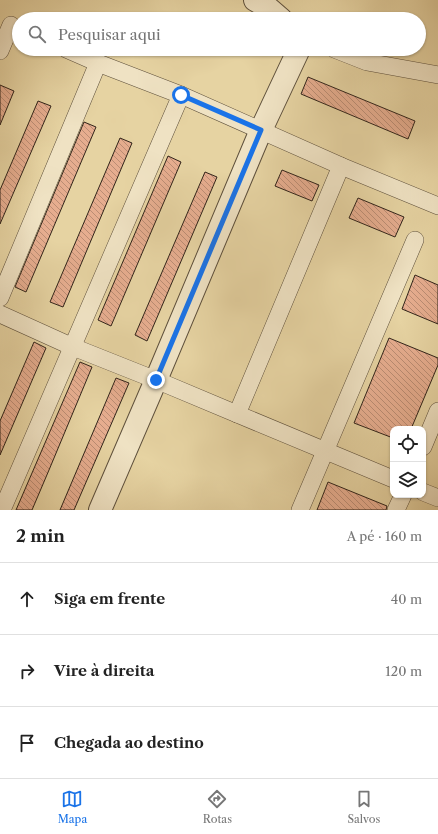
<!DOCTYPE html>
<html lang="pt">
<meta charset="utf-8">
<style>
body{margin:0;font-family:"Libre Caslon Text",serif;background:#f2f2f2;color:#222}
.controls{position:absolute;right:12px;bottom:12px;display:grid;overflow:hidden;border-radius:8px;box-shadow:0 1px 3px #0004}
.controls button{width:36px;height:36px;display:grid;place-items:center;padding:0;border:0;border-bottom:1px solid #e0e0e0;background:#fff;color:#222;font:20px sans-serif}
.stop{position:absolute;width:12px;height:12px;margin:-9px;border:3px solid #1a73e8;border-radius:50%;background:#fff}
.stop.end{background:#1a73e8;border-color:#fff;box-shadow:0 1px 4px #0008}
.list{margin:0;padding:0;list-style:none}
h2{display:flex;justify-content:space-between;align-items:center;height:52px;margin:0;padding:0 16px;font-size:17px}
h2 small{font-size:13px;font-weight:400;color:#767676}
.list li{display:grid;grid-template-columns:26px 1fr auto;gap:12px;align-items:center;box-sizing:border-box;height:72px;padding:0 16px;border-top:1px solid #e0e0e0}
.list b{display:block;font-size:15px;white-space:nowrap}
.list em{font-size:13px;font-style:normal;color:#767676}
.icon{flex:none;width:22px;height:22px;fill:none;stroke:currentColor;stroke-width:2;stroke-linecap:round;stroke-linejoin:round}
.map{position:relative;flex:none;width:438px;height:510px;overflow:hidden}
.search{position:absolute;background:#fff;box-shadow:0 1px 3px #0004;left:12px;right:12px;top:12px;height:44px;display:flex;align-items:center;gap:10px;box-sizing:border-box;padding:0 14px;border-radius:22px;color:#767676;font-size:15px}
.sheet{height:268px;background:#fff}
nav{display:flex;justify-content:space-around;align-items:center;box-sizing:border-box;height:56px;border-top:1px solid #e0e0e0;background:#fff;font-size:11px;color:#767676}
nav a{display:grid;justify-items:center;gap:2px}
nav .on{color:#1a73e8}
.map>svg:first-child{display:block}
</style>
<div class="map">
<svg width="438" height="510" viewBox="0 0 438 510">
<defs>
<pattern id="building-back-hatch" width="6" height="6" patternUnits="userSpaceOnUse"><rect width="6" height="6" fill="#e6ad8f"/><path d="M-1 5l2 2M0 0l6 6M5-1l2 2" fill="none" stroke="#bb8d74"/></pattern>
</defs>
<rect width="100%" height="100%" fill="#e6d3a2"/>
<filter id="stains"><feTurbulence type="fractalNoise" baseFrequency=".005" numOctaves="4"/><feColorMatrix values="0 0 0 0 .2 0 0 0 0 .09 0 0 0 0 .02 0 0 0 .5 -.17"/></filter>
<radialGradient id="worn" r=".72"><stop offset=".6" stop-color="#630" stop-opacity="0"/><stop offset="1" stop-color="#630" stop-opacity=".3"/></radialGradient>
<g fill="url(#building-back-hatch)" stroke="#31241a">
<path d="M 308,77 L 415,121 L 408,139 L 301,94 Z"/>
<path d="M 0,85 L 14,91 L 0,125 Z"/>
<path d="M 38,101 L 51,106 L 0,224 L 0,190 Z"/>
<path d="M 84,122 L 96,127 L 26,292 L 15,287 Z"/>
<path d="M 120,138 L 132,143 L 63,307 L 50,302 Z"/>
<path d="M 168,156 L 181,162 L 111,326 L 98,320 Z"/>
<path d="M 282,170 L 319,185 L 312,201 L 275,186 Z"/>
<path d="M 205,172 L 217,177 L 147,341 L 135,335 Z"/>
<path d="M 358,198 L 404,217 L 395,237 L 349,218 Z"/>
<path d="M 415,275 L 438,285 L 438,324 L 402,309 Z"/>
<path d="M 389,338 L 438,358 L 438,365 L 411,429 L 393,429 L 393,438 L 354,423 Z"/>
<path d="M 34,342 L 46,348 L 0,455 L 0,421 Z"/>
<path d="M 80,362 L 92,367 L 49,470 L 32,510 L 16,510 Z"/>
<path d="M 116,378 L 129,383 L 74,510 L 60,510 Z"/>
<path d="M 328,482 L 387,506 L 386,510 L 317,510 Z"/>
</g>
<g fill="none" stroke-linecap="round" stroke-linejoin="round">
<g stroke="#5e503c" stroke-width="18">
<g id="minor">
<path d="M 66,49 L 98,63 L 181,95 L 341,166 L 438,206"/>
<path d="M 334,49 L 367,62 L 438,75"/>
<path d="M 0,51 L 11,25"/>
<path d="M 0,298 L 98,63"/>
<path d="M 0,314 L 73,347 L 156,380 L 237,414 L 393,479"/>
<path d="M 237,414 L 341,166"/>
<path d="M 423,447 L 438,411"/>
<path d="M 423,492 L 438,498"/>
<path d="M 2,510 L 181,95"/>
<path d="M 300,510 L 415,240"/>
<path d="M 396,510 L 403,495"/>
</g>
</g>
<g stroke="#5e503c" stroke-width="24">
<g id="tertiary">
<path d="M 255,0 L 267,7 L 281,19"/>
<path d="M 100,510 L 156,380 L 261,130 L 299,49"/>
</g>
</g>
<use href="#minor" stroke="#efe2c3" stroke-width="17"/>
<use href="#tertiary" stroke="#efe2c3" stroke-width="22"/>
</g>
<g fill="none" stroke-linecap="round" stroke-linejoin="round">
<path stroke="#1a73e8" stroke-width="5" d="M 156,380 L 261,130 L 181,95"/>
</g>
<rect width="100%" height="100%" filter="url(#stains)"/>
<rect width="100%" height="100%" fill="url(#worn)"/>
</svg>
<div class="controls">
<button><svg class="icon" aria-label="locate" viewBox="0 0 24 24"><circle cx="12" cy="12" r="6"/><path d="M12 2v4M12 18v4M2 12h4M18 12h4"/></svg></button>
<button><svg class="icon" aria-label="layers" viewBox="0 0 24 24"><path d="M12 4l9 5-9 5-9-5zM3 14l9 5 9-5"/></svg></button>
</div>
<div class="stop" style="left:181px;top:95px"></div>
<div class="stop end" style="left:156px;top:380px"></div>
<div class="search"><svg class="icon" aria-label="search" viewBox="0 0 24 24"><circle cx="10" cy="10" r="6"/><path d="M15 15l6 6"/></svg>Pesquisar aqui</div>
</div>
<section class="sheet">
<h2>2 min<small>A pé · 160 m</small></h2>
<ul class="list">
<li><svg class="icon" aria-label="ahead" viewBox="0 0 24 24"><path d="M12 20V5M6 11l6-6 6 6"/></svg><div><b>Siga em frente</b></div><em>40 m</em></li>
<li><svg class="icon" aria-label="right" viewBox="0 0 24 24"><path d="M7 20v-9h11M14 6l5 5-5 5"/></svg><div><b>Vire à direita</b></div><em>120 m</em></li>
<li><svg class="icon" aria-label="arrive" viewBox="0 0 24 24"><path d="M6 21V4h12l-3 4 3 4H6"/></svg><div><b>Chegada ao destino</b></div></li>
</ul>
</section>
<nav>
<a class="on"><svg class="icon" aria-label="map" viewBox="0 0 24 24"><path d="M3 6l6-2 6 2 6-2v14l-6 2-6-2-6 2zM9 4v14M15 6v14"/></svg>Mapa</a>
<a><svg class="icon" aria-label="directions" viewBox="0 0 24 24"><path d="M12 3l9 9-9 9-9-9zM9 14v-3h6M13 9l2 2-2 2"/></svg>Rotas</a>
<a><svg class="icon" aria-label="saved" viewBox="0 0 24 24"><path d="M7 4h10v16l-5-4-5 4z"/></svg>Salvos</a>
</nav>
